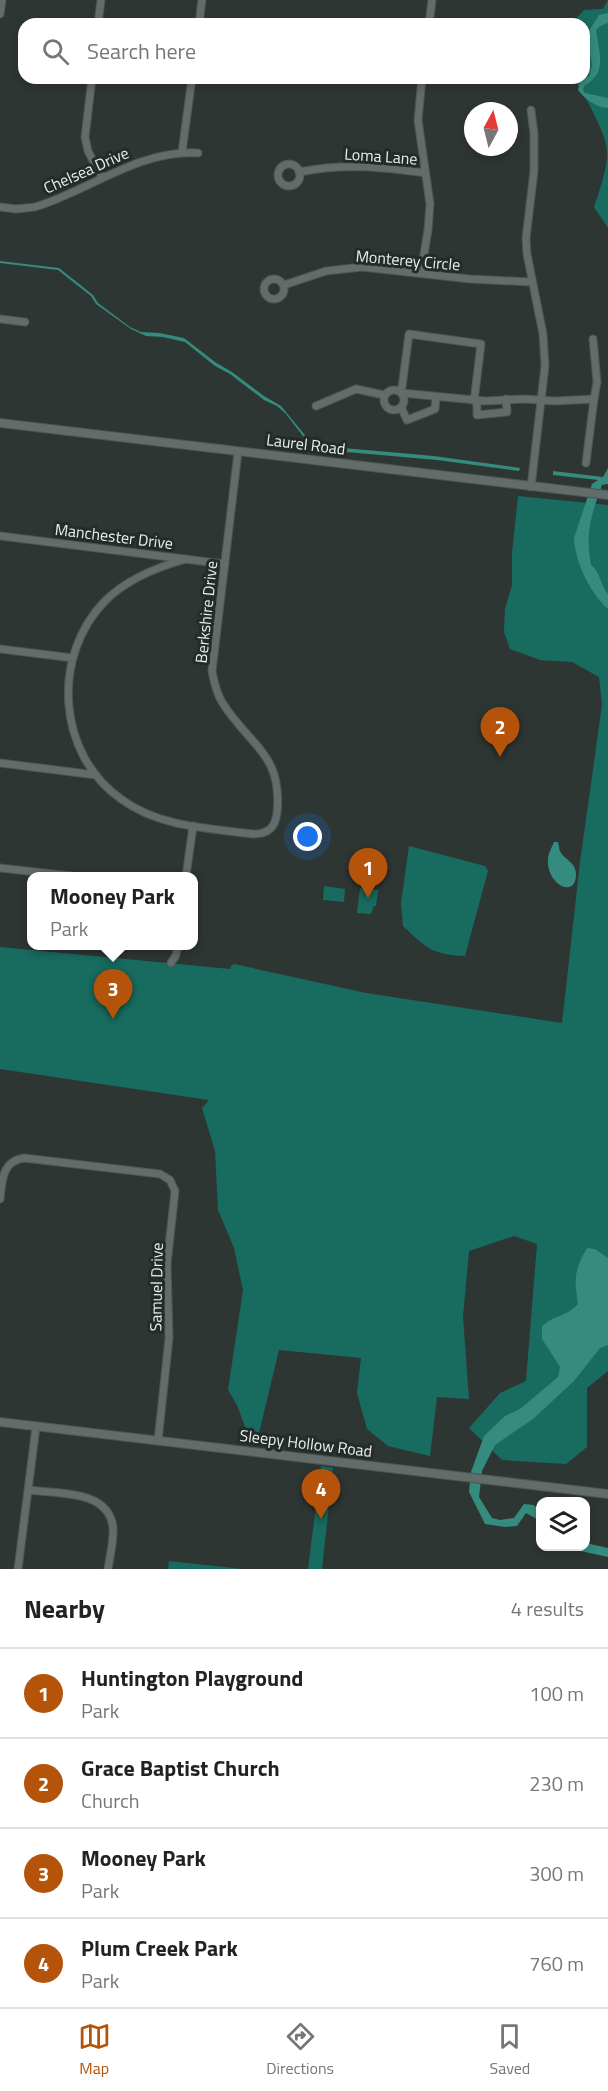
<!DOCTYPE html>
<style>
body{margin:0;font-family:"Titillium Web",sans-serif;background:#f2f2f2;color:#222}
.controls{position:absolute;right:18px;bottom:18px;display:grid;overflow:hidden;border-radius:12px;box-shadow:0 3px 9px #0003}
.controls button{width:54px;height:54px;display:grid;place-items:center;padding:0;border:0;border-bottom:2px solid #e0e0e0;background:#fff;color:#222;font:30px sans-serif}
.compass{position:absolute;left:464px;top:102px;width:54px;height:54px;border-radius:50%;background:#fff;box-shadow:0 3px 9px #0003;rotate:7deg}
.you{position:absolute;left:308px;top:837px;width:21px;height:21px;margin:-15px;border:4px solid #fff;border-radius:50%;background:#1a73e8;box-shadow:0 0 0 9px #1a73e833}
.badge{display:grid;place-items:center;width:39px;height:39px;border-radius:50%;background:#b45309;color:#fff;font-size:20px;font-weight:700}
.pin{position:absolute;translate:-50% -50px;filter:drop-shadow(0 2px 3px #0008)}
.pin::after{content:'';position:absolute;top:32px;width:21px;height:18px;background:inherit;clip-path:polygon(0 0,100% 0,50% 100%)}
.popup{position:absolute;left:27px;top:872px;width:171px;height:78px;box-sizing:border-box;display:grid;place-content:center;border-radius:12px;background:#fff;filter:drop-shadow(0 2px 4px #0005);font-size:20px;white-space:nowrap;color:#767676}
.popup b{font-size:22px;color:#222}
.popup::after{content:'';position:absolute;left:50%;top:100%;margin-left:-12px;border:12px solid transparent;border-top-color:#fff}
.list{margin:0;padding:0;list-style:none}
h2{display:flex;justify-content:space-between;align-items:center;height:78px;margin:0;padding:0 24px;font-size:26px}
h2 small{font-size:20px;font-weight:400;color:#767676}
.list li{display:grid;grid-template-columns:39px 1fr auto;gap:18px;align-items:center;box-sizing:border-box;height:90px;padding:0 24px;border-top:2px solid #e0e0e0}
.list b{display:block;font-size:22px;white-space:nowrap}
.list p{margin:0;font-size:20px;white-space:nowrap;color:#767676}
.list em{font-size:20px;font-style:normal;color:#767676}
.icon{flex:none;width:33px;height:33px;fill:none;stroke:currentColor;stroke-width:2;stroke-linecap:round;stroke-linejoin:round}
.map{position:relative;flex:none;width:608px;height:1569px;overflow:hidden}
.search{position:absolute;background:#fff;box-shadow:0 3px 9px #0003;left:18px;right:18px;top:18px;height:66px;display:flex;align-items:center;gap:15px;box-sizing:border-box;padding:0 21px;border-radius:18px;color:#767676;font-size:22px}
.sheet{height:438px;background:#fff}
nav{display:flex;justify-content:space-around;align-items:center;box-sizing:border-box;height:84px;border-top:2px solid #e0e0e0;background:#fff;font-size:16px;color:#767676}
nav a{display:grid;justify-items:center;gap:3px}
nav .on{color:#b45309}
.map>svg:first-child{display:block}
</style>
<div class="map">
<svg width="608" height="1569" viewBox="0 0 608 1569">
<rect width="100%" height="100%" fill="#2e3634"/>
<g fill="#186b5f">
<path d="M 608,0 L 608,228 L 594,207 C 599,192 608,167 607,151 C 606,133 584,93 573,78 L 584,78 L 584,24 L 571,24 L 584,10 L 603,9 Z"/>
<path d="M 518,496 L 608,505 L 608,1371 L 587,1388 L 587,1447 L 566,1464 L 502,1460 L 469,1428 L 500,1393 L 526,1381 L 537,1244 L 514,1236 L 469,1251 L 463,1317 L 469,1399 L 437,1397 L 430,1456 L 388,1446 L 367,1429 L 357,1393 L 361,1358 L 279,1350 L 259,1433 L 247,1432 L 237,1405 L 228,1390 L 243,1290 L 234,1248 L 218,1210 L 215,1151 L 202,1108 L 209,1100 L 0,1069 L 0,947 L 230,969 L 231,966 L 234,964 L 366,993 L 562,1023 L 580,862 L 602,705 L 599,677 L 572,662 L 540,660 L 510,649 L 504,632 L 505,609 L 512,585 L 512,553 Z"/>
<path d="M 409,846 L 485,866 L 488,871 L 465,956 C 433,955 426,948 403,926 L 401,903 Z"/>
<path d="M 324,886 L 345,889 L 344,902 L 323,900 Z"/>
<path d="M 360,888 L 378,890 L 376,906 L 374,906 L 371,914 L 357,913 Z"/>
<path d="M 321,1466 L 333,1468 L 322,1569 L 308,1569 Z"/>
<path d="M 169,1561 L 242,1569 L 168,1569 Z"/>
</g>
<g fill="#358b7d">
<path d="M 608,13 L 608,23 L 600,26 L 596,30 C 599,53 608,73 584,86 L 583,90 L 585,93 L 608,98 L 608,108 C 598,108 584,99 578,90 L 580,82 L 589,76 L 592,65 L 587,34 L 599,15 Z"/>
<path d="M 0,261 L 59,268 L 93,295 L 98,303 L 130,327 L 141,332 L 159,333 L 184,338 L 215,362 L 232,372 L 264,396 L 281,406 L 309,440 L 332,447 L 434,456 L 520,468 L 519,471 L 437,460 L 335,451 L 311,444 L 306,440 L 286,414 L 277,406 L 264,400 L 230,374 L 215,366 L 185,342 L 163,337 L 146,336 L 131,329 L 96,304 L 91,296 L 58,270 L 0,263 Z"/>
<path d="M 608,468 L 608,484 L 602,485 C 591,516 585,532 591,565 C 601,572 600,586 608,594 L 608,609 C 590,593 575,562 574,538 L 592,484 L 598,480 L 553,475 L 553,471 L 603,477 Z"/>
<path d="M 554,842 L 558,842 C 559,845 559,849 560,851 C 564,860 575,861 576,873 C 577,900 546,885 548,859 C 548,854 552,847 554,842 Z"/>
<path d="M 587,1248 L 595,1249 L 608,1258 L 608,1345 L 600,1348 L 574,1381 L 533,1419 L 495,1445 L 482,1471 L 479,1497 L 492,1518 L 500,1520 L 514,1518 L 524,1504 L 534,1505 L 540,1512 L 540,1521 L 526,1513 L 517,1526 L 505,1527 L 485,1524 L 469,1492 L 471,1472 L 484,1436 L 505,1416 L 520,1409 L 558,1377 L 560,1367 L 542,1339 L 542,1326 C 556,1314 566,1317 578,1304 C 574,1278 574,1271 587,1248 Z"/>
<path d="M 586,1543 L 608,1548 L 608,1557 L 576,1550 L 569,1547 L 586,1546 Z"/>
</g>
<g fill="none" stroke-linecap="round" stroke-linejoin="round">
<g stroke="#4d5453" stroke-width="9">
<g id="minor">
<path d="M 0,14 L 2,0"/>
<path d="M 98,24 L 101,0"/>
<path d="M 199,24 L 202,0"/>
<path d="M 429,24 L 432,0"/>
<path d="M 92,78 L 85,137 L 88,151 L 102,178"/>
<path d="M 531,110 L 534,134 L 534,171 L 526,238 L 527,254 L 543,334 L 545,366 L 531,487"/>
<path d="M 182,152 L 192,78"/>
<circle cx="289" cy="175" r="11"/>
<path d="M 299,172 C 344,163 381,167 425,173"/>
<path d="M 0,207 L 16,209 L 35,207 C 91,190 137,150 198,153"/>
<path d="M 421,273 L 428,230 L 430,204 L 418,120 L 422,78"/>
<circle cx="274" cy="289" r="10"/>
<path d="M 284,285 L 326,271 L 362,267 L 470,279 L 532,282"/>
<path d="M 0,319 L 25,322"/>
<path d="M 593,339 L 597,382 L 594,399"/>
<circle cx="394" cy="400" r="10"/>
<path d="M 399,391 L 402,387 L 409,334 L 481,344 L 474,401"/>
<path d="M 402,393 L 485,401 L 524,399 L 555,401 L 594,399 L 586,463"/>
<path d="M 477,401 L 477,415 L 507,412 L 506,399"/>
<path d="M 316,406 L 356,389 L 384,395"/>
<path d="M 401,407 L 407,420 L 435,409 L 436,397"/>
<path d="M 0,536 L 225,564"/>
<path d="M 186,559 C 157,567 127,579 105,601 C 51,656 57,754 121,799 C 159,827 207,828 253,834 C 268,834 275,828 277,813 C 283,753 249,746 222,702 C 216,692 214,682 212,671 L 238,452"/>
<path d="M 0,649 L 73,658"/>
<path d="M 0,763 L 96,775"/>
<path d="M 0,868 L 72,876"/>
<path d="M 186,876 L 193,826"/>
<path d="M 171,963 L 176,955 L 178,946"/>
<path d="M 0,1199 C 2,1181 2,1161 24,1158 L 160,1174 L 170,1180 L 175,1191 L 167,1264 L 169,1338 L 158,1441"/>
<path d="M 29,1490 C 57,1494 108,1489 113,1527 C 114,1540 110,1556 108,1569"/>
<path d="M 18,1569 L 36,1427"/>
</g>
</g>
<g stroke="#4d5453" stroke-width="10">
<g id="tertiary">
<path d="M 0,423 L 608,495"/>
<path d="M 0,1422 L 608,1494"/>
</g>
</g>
<use href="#minor" stroke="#626c6a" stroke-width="7"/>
<use href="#tertiary" stroke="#626c6a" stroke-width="8"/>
</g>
<g text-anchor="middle" stroke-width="6" stroke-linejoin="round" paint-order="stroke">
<g font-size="16" fill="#eaefee" stroke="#242c2a">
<text transform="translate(381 156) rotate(4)" y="6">Loma Lane</text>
<text transform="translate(86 170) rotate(-24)" y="6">Chelsea Drive</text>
<text transform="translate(408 260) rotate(5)" y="6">Monterey Circle</text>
<text transform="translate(306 444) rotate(7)" y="6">Laurel Road</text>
<text transform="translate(114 536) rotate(7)" y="6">Manchester Drive</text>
<text transform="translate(206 612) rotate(-84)" y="6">Berkshire Drive</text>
<text transform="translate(156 1287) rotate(-89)" y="6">Samuel Drive</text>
<text transform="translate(306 1443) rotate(7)" y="6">Sleepy Hollow Road</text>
</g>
</g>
</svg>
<div class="controls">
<button><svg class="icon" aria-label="layers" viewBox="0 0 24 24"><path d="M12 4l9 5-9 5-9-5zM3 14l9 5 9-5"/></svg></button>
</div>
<svg class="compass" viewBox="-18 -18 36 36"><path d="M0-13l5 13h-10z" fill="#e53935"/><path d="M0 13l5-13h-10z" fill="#767676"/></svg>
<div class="you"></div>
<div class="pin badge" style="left:368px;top:898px">1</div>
<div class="pin badge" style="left:500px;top:757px">2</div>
<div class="pin badge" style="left:113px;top:1019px">3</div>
<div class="popup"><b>Mooney Park</b>Park</div>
<div class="pin badge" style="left:321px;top:1519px">4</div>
<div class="search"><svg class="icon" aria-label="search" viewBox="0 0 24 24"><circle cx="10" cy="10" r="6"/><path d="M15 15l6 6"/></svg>Search here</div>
</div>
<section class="sheet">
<h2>Nearby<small>4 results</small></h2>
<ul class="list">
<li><span class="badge">1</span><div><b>Huntington Playground</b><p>Park</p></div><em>100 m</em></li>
<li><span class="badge">2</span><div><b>Grace Baptist Church</b><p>Church</p></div><em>230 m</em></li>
<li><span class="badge">3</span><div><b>Mooney Park</b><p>Park</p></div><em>300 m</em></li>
<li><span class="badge">4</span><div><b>Plum Creek Park</b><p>Park</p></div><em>760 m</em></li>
</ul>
</section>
<nav>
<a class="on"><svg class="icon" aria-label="map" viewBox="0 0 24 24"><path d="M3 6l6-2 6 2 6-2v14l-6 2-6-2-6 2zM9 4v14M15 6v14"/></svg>Map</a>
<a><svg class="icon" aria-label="directions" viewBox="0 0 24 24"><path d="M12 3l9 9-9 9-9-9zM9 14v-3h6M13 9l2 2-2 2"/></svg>Directions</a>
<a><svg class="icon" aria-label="saved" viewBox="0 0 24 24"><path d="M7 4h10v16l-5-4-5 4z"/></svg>Saved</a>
</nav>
